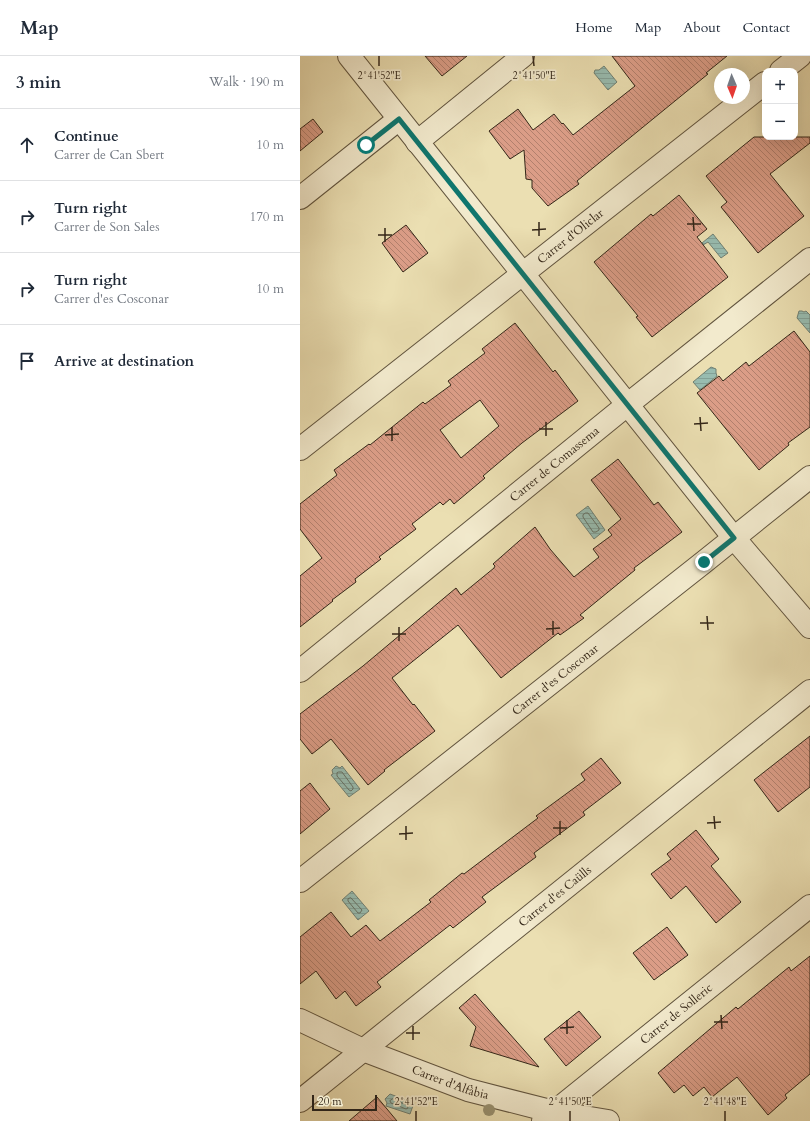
<!DOCTYPE html>
<meta charset="utf-8">
<style>
body{margin:0;font-family:Cardo,serif;background:#f6f6f7;color:#1f2937}
.controls{position:absolute;right:12px;top:12px;display:grid;overflow:hidden;border-radius:8px;box-shadow:0 4px 16px #0002}
.controls button{width:36px;height:36px;display:grid;place-items:center;padding:0;border:0;border-bottom:1px solid #e0e1e3;background:#fff;color:#1f2937;font:20px sans-serif}
.compass{position:absolute;left:414px;top:12px;width:36px;height:36px;border-radius:50%;background:#fff;box-shadow:0 4px 16px #0002;rotate:178deg}
.scale{position:absolute;left:12px;bottom:10px;width:65px;box-sizing:border-box;padding-left:4px;border:2px solid #332618;border-top:0;font-size:11px;line-height:14px;white-space:nowrap;color:#332618;-webkit-text-stroke:3px #f2eacd;paint-order:stroke}
.stop{position:absolute;width:12px;height:12px;margin:-9px;border:3px solid #0f766e;border-radius:50%;background:#fff}
.stop.end{background:#0f766e;border-color:#fff;box-shadow:0 1px 4px #0008}
.list{margin:0;padding:0;list-style:none}
h2{display:flex;justify-content:space-between;align-items:center;height:52px;margin:0;padding:0 16px;font-size:17px}
h2 small{font-size:13px;font-weight:400;color:#747a83}
.list li{display:grid;grid-template-columns:26px 1fr auto;gap:12px;align-items:center;box-sizing:border-box;height:72px;padding:0 16px;border-top:1px solid #e0e1e3}
.list b{display:block;font-size:15px;white-space:nowrap}
.list p{margin:0;font-size:13px;white-space:nowrap;color:#747a83}
.list em{font-size:13px;font-style:normal;color:#747a83}
.icon{flex:none;width:22px;height:22px;fill:none;stroke:currentColor;stroke-width:2;stroke-linecap:round;stroke-linejoin:round}
.map{position:relative;flex:none;width:510px;height:1065px;overflow:hidden}
header{display:flex;align-items:center;gap:24px;box-sizing:border-box;height:56px;padding:0 20px;background:#fff;border-bottom:1px solid #e0e1e3}
header strong{font-size:19px}
nav{display:flex;gap:22px;margin-inline-start:auto;font-size:14px}
main{display:flex}
aside{flex:1;background:#fff}
.map>svg:first-child{display:block}
</style>
<header>
<strong>Map</strong>
<nav><a>Home</a><a>Map</a><a>About</a><a>Contact</a></nav>
</header>
<main>
<aside>
<h2>3 min<small>Walk · 190 m</small></h2>
<ul class="list">
<li><svg class="icon" aria-label="ahead" viewBox="0 0 24 24"><path d="M12 20V5M6 11l6-6 6 6"/></svg><div><b>Continue</b><p>Carrer de Can Sbert</p></div><em>10 m</em></li>
<li><svg class="icon" aria-label="right" viewBox="0 0 24 24"><path d="M7 20v-9h11M14 6l5 5-5 5"/></svg><div><b>Turn right</b><p>Carrer de Son Sales</p></div><em>170 m</em></li>
<li><svg class="icon" aria-label="right" viewBox="0 0 24 24"><path d="M7 20v-9h11M14 6l5 5-5 5"/></svg><div><b>Turn right</b><p>Carrer d'es Cosconar</p></div><em>10 m</em></li>
<li><svg class="icon" aria-label="arrive" viewBox="0 0 24 24"><path d="M6 21V4h12l-3 4 3 4H6"/></svg><div><b>Arrive at destination</b></div></li>
</ul>
</aside>
<div class="map">
<svg width="510" height="1065" viewBox="0 0 510 1065">
<defs>
<pattern id="water-rules" width="6" height="5" patternUnits="userSpaceOnUse"><rect width="6" height="5" fill="#98bcb0"/><path d="M0 2.5h6" fill="none" stroke="#83a197"/></pattern>
<pattern id="building-back-hatch" width="6" height="6" patternUnits="userSpaceOnUse"><rect width="6" height="6" fill="#db9d87"/><path d="M-1 5l2 2M0 0l6 6M5-1l2 2" fill="none" stroke="#b2806d"/></pattern>
</defs>
<rect width="100%" height="100%" fill="#ebdfb2"/>
<filter id="stains"><feTurbulence type="fractalNoise" baseFrequency=".005" numOctaves="4"/><feColorMatrix values="0 0 0 0 .2 0 0 0 0 .09 0 0 0 0 .02 0 0 0 .5 -.17"/></filter>
<radialGradient id="worn" r=".72"><stop offset=".6" stop-color="#630" stop-opacity="0"/><stop offset="1" stop-color="#630" stop-opacity=".3"/></radialGradient>
<g fill="url(#water-rules)" stroke="#708073">
<path d="M 304,10 L 317,26 L 308,34 L 294,17 L 295,14 L 299,14 Z"/>
<path d="M 413,178 L 428,197 L 421,202 L 408,186 L 403,189 L 402,187 Z"/>
<path d="M 499,255 L 502,255 L 504,256 L 506,255 L 510,259 L 510,277 L 497,262 Z"/>
<path d="M 411,311 L 416,313 L 416,317 L 417,320 L 400,334 L 393,326 Z"/>
<path d="M 288,450 L 305,474 L 294,483 L 276,459 Z"/>
<path d="M 36,710 L 40,712 L 42,710 L 60,733 L 49,741 L 31,719 L 33,718 L 32,714 Z"/>
<path d="M 52,835 L 69,855 L 58,864 L 42,844 Z"/>
<path d="M 90,1038 L 114,1047 L 110,1058 L 86,1050 L 87,1047 L 85,1043 Z"/>
</g>
<g fill="none" stroke-linecap="round" stroke-linejoin="round">
<g stroke="#667164" stroke-width="1">
<path d="M 286,457 L 288,457 L 299,472 L 299,474 L 296,476 L 293,476 L 283,461 L 283,459 Z"/>
<path d="M 39,716 L 42,716 L 53,731 L 53,733 L 51,735 L 49,734 L 37,720 L 37,717 Z"/>
<path d="M 51,842 L 62,854 L 60,857 L 58,857 L 48,845 L 48,843 Z"/>
<path d="M 93,1043 L 107,1049 L 108,1052 L 106,1053 L 91,1047 L 90,1045 Z"/>
</g>
</g>
<g fill="url(#building-back-hatch)" stroke="#332618" fill-rule="evenodd">
<path d="M 125,0 L 167,0 L 142,20 Z"/>
<path d="M 312,0 L 427,0 L 406,17 L 408,18 L 277,125 L 279,128 L 248,150 L 232,132 L 232,124 L 226,123 L 224,94 L 210,103 L 189,75 L 218,53 L 233,74 L 254,58 L 262,68 L 263,67 L 273,79 L 335,30 Z"/>
<path d="M 13,63 L 23,76 L 0,95 L 0,73 Z"/>
<path d="M 454,81 L 510,81 L 510,87 L 470,118 L 504,160 L 458,197 L 421,151 L 427,146 L 406,120 Z"/>
<path d="M 379,139 L 407,173 L 397,181 L 428,221 L 352,281 L 336,261 L 338,260 L 294,206 L 351,158 L 353,160 Z"/>
<path d="M 106,169 L 128,197 L 103,216 L 82,187 Z"/>
<path d="M 215,267 L 253,316 L 255,314 L 278,345 L 222,387 L 183,420 L 185,422 L 154,448 L 150,443 L 143,449 L 140,446 L 112,468 L 116,473 L 79,501 L 81,503 L 55,523 L 56,526 L 32,544 L 33,545 L 0,571 L 0,520 L 22,502 L 0,473 L 0,448 L 37,419 L 34,414 L 69,388 L 70,389 L 123,346 L 125,348 L 151,329 L 148,325 L 185,297 L 182,293 ZM 180,344 L 199,370 L 161,402 L 140,374 Z"/>
<path d="M 494,275 L 510,296 L 510,371 L 488,387 L 489,389 L 459,414 L 397,337 L 419,320 L 423,325 L 446,306 L 449,310 Z"/>
<path d="M 318,403 L 354,449 L 358,446 L 382,476 L 334,512 L 335,514 L 280,559 L 284,562 L 260,579 L 258,577 L 201,622 L 158,569 L 92,622 L 113,649 L 114,648 L 135,675 L 84,714 L 85,715 L 68,729 L 31,683 L 12,698 L 0,683 L 0,658 L 63,610 L 156,532 L 161,539 L 194,512 L 195,510 L 193,508 L 235,471 L 250,493 L 274,521 L 299,501 L 293,493 L 312,479 L 308,474 L 321,463 L 291,424 Z"/>
<path d="M 510,680 L 510,731 L 478,756 L 454,724 Z"/>
<path d="M 301,702 L 321,727 L 283,756 L 285,759 L 234,797 L 236,801 L 182,841 L 186,846 L 153,872 L 150,869 L 77,926 L 81,931 L 56,950 L 45,935 L 36,943 L 16,915 L 0,928 L 0,881 L 31,856 L 51,881 L 66,869 L 80,885 L 131,846 L 129,844 L 162,817 L 164,818 L 238,762 L 236,760 L 285,724 L 281,718 Z"/>
<path d="M 10,727 L 30,753 L 0,778 L 0,735 Z"/>
<path d="M 396,774 L 419,803 L 411,810 L 441,846 L 416,867 L 386,830 L 371,843 L 351,818 L 371,803 L 367,798 Z"/>
<path d="M 367,871 L 388,899 L 354,924 L 333,897 Z"/>
<path d="M 510,900 L 510,1018 L 485,1039 L 487,1042 L 468,1059 L 437,1021 L 412,1041 L 404,1031 L 393,1040 L 384,1029 L 374,1037 L 358,1017 L 436,951 L 438,953 L 489,911 L 491,915 Z"/>
<path d="M 175,938 L 201,968 L 239,1011 L 170,990 L 176,971 L 159,952 Z"/>
<path d="M 279,955 L 301,981 L 266,1010 L 244,983 Z"/>
<path d="M 77,1041 L 97,1065 L 49,1065 Z"/>
</g>
<g fill="none" stroke-linecap="round" stroke-linejoin="round">
<g stroke="#61543e" stroke-width="24">
<g id="minor">
<path d="M 49,0 L 434,482 L 510,571"/>
<path d="M 481,15 L 500,0"/>
<path d="M 117,86 L 223,0"/>
<path d="M 0,142 L 99,63"/>
<path id="s1" d="M 0,393 L 465,27"/>
<path id="s2" d="M 0,615 L 327,349 L 510,203"/>
<path id="s3" d="M 0,825 L 404,506 L 510,421"/>
<path id="s4" d="M 0,964 L 63,994 L 168,1034 L 254,1056 L 308,1065"/>
<path id="s5" d="M 0,1045 L 510,635"/>
<path id="s6" d="M 243,1065 L 510,850"/>
</g>
</g>
<use href="#minor" stroke="#f2eacd" stroke-width="22"/>
</g>
<circle fill="#978f6e" cx="189" cy="1054" r="6"/>
<g fill="none" stroke-linecap="round" stroke-linejoin="round">
<path stroke="#0f766e" stroke-width="5" d="M 66,89 L 99,63 L 434,482 L 404,506"/>
</g>
<path fill="none" stroke="#332618" stroke-width="1.5" d="M 79,0 L 79,10M 233,0 L 234,10M 393,161 L 394,175M 239,166 L 239,180M 387,168 L 401,168M 85,172 L 85,186M 232,174 L 246,173M 78,179 L 92,179M 400,361 L 401,375M 246,366 L 246,380M 394,368 L 408,367M 92,371 L 92,385M 239,373 L 253,373M 85,379 L 99,378M 407,560 L 408,574M 253,565 L 253,579M 400,567 L 414,567M 99,571 L 99,585M 246,573 L 260,572M 92,578 L 106,578M 414,760 L 415,773M 260,765 L 260,779M 407,767 L 421,766M 106,770 L 106,784M 253,772 L 267,772M 99,778 L 113,777M 421,959 L 422,973M 267,964 L 267,978M 414,966 L 428,966M 113,970 L 113,984M 260,972 L 274,971M 106,977 L 120,977M 116,1055 L 116,1065M 270,1055 L 270,1065M 425,1055 L 425,1065"/>
<g text-anchor="middle" stroke-width="3.5" stroke-linejoin="round" paint-order="stroke">
<g font-size="12" fill="#332618" stroke="#f2eacd">
<text dy="4" stroke="none"><textPath href="#s1" startOffset="344">Carrer d'Oliclar</textPath></text>
<text dy="4" stroke="none"><textPath href="#s2" startOffset="328">Carrer de Comassema</textPath></text>
<text dy="4" stroke="none"><textPath href="#s3" startOffset="325">Carrer d'es Cosconar</textPath></text>
<text dy="4" stroke="none"><textPath href="#s5" startOffset="327">Carrer d'es Caülls</textPath></text>
<text dy="4" stroke="none"><textPath href="#s6" startOffset="171">Carrer de Solleric</textPath></text>
<text dy="4" stroke="none"><textPath href="#s4" startOffset="163">Carrer d'Alfàbia</textPath></text>
</g>
</g>
<g font-size="10" text-anchor="middle" fill="#332618" stroke="#f2eacd" stroke-width="3.5" stroke-linejoin="round" paint-order="stroke">
<text x="79" y="23">2°41'52"E</text>
<text x="234" y="23">2°41'50"E</text>
<text x="116" y="1049">2°41'52"E</text>
<text x="270" y="1049">2°41'50"E</text>
<text x="425" y="1049">2°41'48"E</text>
</g>
<rect width="100%" height="100%" filter="url(#stains)"/>
<rect width="100%" height="100%" fill="url(#worn)"/>
</svg>
<div class="controls">
<button>+</button>
<button>−</button>
</div>
<svg class="compass" viewBox="-18 -18 36 36"><path d="M0-13l5 13h-10z" fill="#e53935"/><path d="M0 13l5-13h-10z" fill="#747a83"/></svg>
<div class="scale">20 m</div>
<div class="stop" style="left:66px;top:89px"></div>
<div class="stop end" style="left:404px;top:506px"></div>
</div>
</main>
